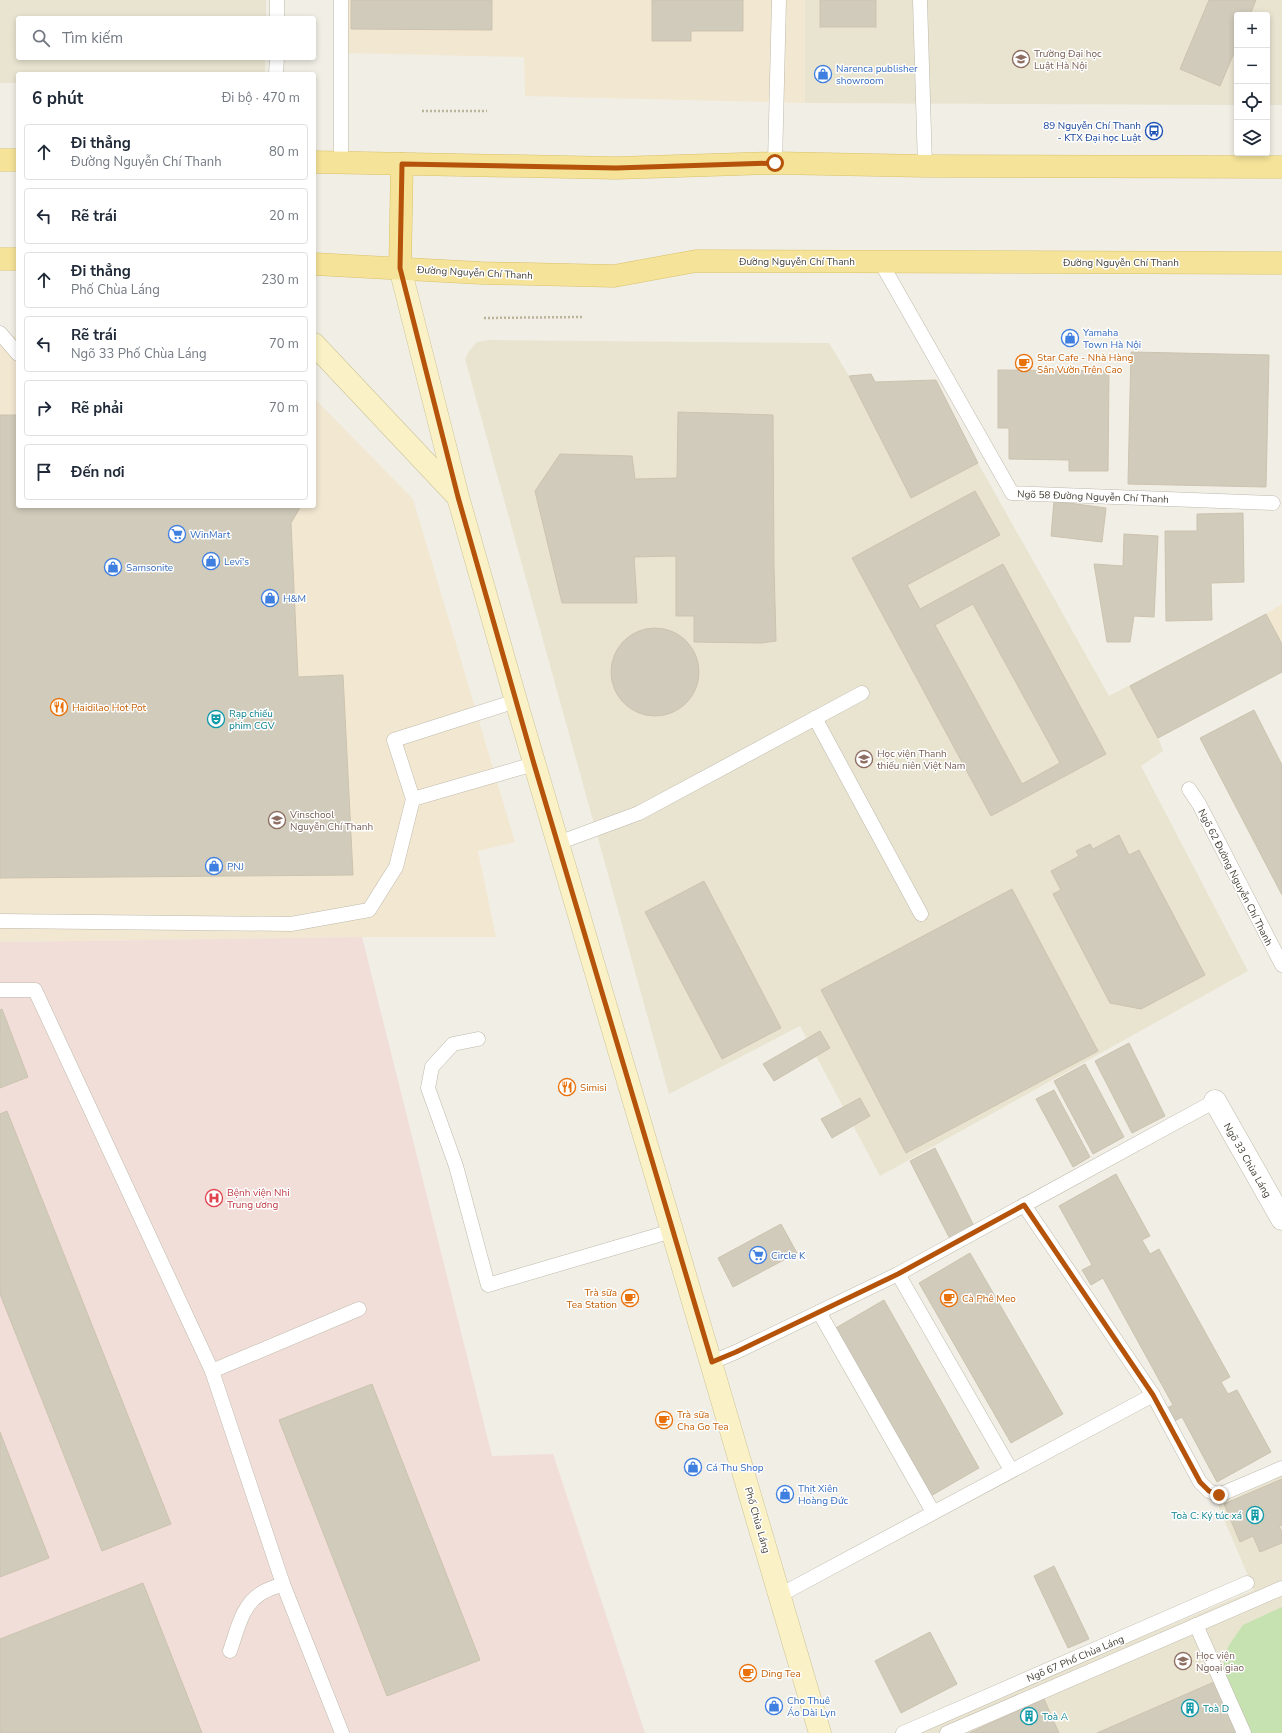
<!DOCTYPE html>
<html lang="vi">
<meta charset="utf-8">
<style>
body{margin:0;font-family:"Nunito Sans",sans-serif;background:#f6f6f7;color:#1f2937}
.controls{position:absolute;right:12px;top:12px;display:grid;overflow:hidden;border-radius:4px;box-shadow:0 2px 6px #0003}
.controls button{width:36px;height:36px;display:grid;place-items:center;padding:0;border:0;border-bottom:1px solid #e0e1e3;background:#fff;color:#1f2937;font:20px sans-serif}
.stop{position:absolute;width:12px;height:12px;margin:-9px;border:3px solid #b45309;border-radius:50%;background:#fff}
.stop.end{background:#b45309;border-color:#fff;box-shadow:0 1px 4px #0008}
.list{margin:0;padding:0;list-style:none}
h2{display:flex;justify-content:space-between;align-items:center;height:52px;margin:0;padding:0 16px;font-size:17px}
h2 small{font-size:13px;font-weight:400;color:#747a83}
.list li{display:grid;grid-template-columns:26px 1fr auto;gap:12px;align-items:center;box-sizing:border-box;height:56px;margin:0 8px 8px;padding:0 8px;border:1px solid #e0e1e3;border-radius:4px}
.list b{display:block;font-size:15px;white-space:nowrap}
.list p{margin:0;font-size:13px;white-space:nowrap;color:#747a83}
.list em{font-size:13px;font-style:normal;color:#747a83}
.icon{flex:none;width:22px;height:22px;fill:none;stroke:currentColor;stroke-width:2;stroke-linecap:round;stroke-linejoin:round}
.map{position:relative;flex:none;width:1282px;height:1733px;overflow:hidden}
.search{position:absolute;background:#fff;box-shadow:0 2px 6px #0003;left:16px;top:16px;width:300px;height:44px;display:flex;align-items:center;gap:10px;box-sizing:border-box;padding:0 14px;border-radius:4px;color:#747a83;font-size:15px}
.panel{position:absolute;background:#fff;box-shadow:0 2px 6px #0003;left:16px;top:72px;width:300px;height:436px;border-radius:4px}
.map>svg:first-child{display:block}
</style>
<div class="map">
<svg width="1282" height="1733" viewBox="0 0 1282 1733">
<rect width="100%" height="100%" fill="#f1eee5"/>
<g fill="#f2e7d1">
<path d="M 342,0 L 805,0 L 805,103 L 525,96 L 524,57 L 342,53 Z"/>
<path d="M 0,336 L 18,336 L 18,506 L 314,506 L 314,398 L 413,499 L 515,842 L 478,851 L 496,937 L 362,937 L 0,942 Z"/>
<path d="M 1282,604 L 1282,644 L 1266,614 Z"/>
</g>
<g fill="#e9e4d0">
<path d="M 0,0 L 266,0 L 266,18 L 18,18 L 18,58 L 265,58 L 265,74 L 18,74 L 18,83 L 0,83 Z"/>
<path d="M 805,0 L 1282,0 L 1282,105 L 1267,105 L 1267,15 L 1237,15 L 1237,105 L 805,103 Z"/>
<path d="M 488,340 L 829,343 L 849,376 L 911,497 L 978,463 L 1109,696 L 1266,614 L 1282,644 L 1282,672 L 1158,737 L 1163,751 L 1141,766 L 1248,971 L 880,1176 L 800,1026 L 669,1094 L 465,359 L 469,351 L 477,342 Z"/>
<path d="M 1282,1476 L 1282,1733 L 914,1733 L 1254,1590 L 1218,1505 Z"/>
</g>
<path fill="#f1ded9" d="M 362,937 L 492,1456 L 553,1454 L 645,1733 L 0,1733 L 0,942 Z"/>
<path fill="#c7e2b1" d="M 1282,1607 L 1282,1733 L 1251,1733 L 1224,1671 L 1224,1657 L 1229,1645 L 1243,1625 Z"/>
<g fill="#d1cbbb" stroke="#ccc3af" fill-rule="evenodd">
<path d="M 351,0 L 492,0 L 492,30 L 351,29 Z"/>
<path d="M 652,0 L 743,0 L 743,31 L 691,31 L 691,41 L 652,41 Z"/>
<rect x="820" y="0" width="56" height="27"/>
<path d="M 1209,0 L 1256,0 L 1250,15 L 1237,15 L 1237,46 L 1220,86 L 1180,69 Z"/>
<path d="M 1131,352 L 1269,355 L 1266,487 L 1128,484 Z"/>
<path d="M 998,370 L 1109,371 L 1108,471 L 1069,471 L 1069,460 L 1009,459 L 1009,428 L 998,428 Z"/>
<path d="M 871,374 L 875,382 L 936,380 L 978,463 L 911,498 L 849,376 Z"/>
<path d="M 678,412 L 773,415 L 774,566 L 776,641 L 761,643 L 694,642 L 694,616 L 676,616 L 676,556 L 634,557 L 637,603 L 562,603 L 535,491 L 560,454 L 632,456 L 635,479 L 677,478 Z"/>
<path d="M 0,415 L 18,415 L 18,506 L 301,506 L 291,523 L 298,677 L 343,675 L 353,875 L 0,878 Z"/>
<path d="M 975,491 L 1000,535 L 907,585 L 920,609 L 1003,564 L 1106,754 L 991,816 L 852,558 ZM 973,604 L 1060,763 L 1022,784 L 935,625 Z"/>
<path d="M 1054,501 L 1106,508 L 1102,542 L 1051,536 Z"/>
<path d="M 1243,513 L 1244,582 L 1211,583 L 1212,620 L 1166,621 L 1165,531 L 1197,531 L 1197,514 Z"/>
<path d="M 1124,534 L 1158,536 L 1154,617 L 1134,616 L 1130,642 L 1107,642 L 1094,564 L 1123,566 Z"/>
<path d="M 1266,614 L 1282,644 L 1282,672 L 1158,738 L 1130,686 Z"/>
<circle cx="655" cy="672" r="44"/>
<path d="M 1254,710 L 1282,765 L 1282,895 L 1200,738 Z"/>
<path d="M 1119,835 L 1129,855 L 1139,850 L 1205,975 L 1141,1009 L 1110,1003 L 1053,894 L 1061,890 L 1051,871 L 1079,856 L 1076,851 L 1090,844 L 1093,849 Z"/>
<path d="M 704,881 L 781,1028 L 722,1059 L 645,912 Z"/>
<path d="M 1012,889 L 1098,1051 L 906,1153 L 821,990 Z"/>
<path d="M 2,1009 L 28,1077 L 0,1088 L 0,1010 Z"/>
<path d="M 820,1031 L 830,1048 L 774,1081 L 763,1064 Z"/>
<path d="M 1129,1043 L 1165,1116 L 1132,1133 L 1095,1061 Z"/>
<path d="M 1085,1064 L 1124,1137 L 1093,1154 L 1054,1081 Z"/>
<path d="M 1054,1090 L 1090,1157 L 1073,1167 L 1036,1099 Z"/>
<path d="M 860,1098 L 870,1116 L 832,1138 L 821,1119 Z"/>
<path d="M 7,1111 L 171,1524 L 102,1551 L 0,1294 L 0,1114 Z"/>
<path d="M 935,1148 L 974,1226 L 950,1239 L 910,1161 Z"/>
<path d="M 1116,1174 L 1150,1236 L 1142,1240 L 1150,1254 L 1159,1249 L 1230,1377 L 1221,1382 L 1228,1394 L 1237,1390 L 1271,1452 L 1217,1482 L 1182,1417 L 1171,1423 L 1163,1410 L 1173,1405 L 1103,1278 L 1091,1285 L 1082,1270 L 1092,1265 L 1059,1206 Z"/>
<path d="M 781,1224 L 797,1253 L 733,1287 L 718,1258 Z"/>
<path d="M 970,1253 L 1063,1414 L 1011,1443 L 919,1283 Z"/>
<path d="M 884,1300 L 979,1468 L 929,1497 L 834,1329 Z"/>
<path d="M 372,1384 L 480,1660 L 387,1696 L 279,1420 Z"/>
<path d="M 0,1432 L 49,1558 L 0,1577 Z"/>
<path d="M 1282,1479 L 1282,1525 L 1279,1526 L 1282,1532 L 1282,1543 L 1260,1552 L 1253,1536 L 1240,1542 L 1224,1504 Z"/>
<path d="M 1054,1566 L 1089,1639 L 1068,1648 L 1034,1576 Z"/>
<path d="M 143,1583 L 202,1733 L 0,1733 L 0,1639 Z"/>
<path d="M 930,1632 L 957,1684 L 901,1713 L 875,1661 Z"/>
<path d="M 1214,1682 L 1237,1733 L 1097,1733 Z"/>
<path d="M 1044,1699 L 1059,1733 L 969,1733 Z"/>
</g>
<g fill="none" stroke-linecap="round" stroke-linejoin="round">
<g stroke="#beb9ab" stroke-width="15">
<g id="lane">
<path d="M 341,0 L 341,163"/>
<path d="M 920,0 L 925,166"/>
<path d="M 277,18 L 277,0"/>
<path d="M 276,74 L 277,58"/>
<path d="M 775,163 L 779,0"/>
<path d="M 880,261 L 1012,493 L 1273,503"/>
<path d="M 0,333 L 18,354"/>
<path d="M 815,718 L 921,914"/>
<path d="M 1189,789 L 1199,804 L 1282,965"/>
<path d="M 413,799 L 534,764"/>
<path d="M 558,843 L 639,813 L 862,693"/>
<path d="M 0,921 L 291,924 L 369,910 L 396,867 L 413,799 L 394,740 L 516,701"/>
<path d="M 0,990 L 35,990 L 212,1371 L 283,1584 L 342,1733"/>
<path d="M 478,1039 L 453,1044 L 432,1067 L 428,1088 L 456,1166 L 488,1285 L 672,1231"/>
<path d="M 898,1274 L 1011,1470"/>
<path d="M 819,1312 L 933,1512"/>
<path d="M 712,1362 L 736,1352 L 898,1274 L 1215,1101"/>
<path d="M 212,1371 L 359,1309"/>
<path d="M 1153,1395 L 1200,1482 L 1209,1491 L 1219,1495 L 1282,1468"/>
<path d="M 780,1595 L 1153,1395 L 1024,1205"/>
<path d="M 1196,1625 L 1244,1733"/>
<path d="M 230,1651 C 237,1631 242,1605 260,1594 C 267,1589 276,1587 283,1584"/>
<path d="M 903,1733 L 1247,1583"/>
<path d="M 947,1733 L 1282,1588"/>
</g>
</g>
<g stroke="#beb9ab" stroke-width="23">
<path id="street" d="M 1215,1101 L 1282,1219"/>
</g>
<g stroke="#cdc498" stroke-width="23">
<g id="secondary">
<path d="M 400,268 L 458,497 L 516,701 L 820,1733"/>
<path d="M 314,344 L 457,496"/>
</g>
</g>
<g stroke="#d9c26b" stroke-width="23">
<g id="primary">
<path d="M 0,160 L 18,160"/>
<path d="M 314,162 L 616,168 L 775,163 L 925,166 L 1282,167"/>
<path d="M 0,259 L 18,259"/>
<path d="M 314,264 L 481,273 L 614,276 L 696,261 L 1282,263"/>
<path d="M 400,268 L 402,164"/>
</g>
</g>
<g stroke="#bcb39b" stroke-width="2.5" stroke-dasharray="2 2" stroke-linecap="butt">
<path d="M 422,111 L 487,111"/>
<path d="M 484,318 L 582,317"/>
</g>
<use href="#lane" stroke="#fff" stroke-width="14"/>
<use href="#street" stroke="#fff" stroke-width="22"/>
<use href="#secondary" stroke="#faf2c6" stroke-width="22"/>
<use href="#primary" stroke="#f5e399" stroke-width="22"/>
</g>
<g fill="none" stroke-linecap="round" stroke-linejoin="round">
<path stroke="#b45309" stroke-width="5" d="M 775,163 L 616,168 L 402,164 L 400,268 L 458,497 L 534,764 L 712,1362 L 736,1352 L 898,1274 L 1024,1205 L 1153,1395 L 1200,1482 L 1209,1491 L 1219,1495"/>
</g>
<defs>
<g id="university-ring" transform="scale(0.9)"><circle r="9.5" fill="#fff" stroke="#8d6e63" stroke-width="1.5"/><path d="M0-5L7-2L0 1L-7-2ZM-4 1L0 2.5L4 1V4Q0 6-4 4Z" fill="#8d6e63"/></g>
<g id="shop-ring" transform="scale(0.9)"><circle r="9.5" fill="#fff" stroke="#3f7fe0" stroke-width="1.5"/><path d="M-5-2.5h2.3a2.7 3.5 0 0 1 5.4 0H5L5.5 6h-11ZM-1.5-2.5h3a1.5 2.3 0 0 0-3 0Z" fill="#3f7fe0"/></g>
<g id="bus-ring" transform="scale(0.9)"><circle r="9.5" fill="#fff" stroke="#1a4fb4" stroke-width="1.5"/><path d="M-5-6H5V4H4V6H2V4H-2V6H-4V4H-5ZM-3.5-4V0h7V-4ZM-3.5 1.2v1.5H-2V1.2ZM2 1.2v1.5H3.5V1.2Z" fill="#1a4fb4"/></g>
<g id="cafe-ring" transform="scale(0.9)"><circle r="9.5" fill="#fff" stroke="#e8710a" stroke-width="1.5"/><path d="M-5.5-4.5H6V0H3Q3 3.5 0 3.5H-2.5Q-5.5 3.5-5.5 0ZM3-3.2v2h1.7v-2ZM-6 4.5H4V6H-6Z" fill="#e8710a"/></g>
<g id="supermarket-ring" transform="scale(0.9)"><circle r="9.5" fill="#fff" stroke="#3f7fe0" stroke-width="1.5"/><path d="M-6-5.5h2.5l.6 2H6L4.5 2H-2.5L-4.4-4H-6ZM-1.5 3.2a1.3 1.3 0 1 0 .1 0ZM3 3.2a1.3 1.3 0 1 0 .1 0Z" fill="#3f7fe0"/></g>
<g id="restaurant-ring" transform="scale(0.9)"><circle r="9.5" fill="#fff" stroke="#e8710a" stroke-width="1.5"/><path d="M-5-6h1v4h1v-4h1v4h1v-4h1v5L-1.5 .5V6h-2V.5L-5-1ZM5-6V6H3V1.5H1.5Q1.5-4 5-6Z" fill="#e8710a"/></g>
<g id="theatre-ring" transform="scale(0.9)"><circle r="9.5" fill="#fff" stroke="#0f9aa8" stroke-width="1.5"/><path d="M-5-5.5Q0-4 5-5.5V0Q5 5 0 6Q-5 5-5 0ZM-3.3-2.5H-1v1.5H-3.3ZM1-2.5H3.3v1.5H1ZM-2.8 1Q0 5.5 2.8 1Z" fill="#0f9aa8"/></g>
<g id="school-ring" transform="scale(0.9)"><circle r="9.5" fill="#fff" stroke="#8d6e63" stroke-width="1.5"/><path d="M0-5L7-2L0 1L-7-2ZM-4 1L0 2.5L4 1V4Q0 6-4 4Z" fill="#8d6e63"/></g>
<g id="hospital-ring" transform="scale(0.9)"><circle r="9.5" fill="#fff" stroke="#e0444e" stroke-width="1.5"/><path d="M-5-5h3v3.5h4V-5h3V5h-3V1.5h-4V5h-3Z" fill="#e0444e"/></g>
<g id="building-ring" transform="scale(0.9)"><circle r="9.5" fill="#fff" stroke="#0f9aa8" stroke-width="1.5"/><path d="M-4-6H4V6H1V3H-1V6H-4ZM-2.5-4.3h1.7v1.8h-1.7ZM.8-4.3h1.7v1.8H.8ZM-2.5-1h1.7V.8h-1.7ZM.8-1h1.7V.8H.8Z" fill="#0f9aa8"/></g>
</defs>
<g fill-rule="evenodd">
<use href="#university-ring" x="1021" y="59"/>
<use href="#shop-ring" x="823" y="74"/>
<use href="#bus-ring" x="1154" y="131"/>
<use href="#shop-ring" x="1070" y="338"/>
<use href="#cafe-ring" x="1024" y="363"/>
<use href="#supermarket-ring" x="177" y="534"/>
<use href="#shop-ring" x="211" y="561"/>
<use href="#shop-ring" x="113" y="567"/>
<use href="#shop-ring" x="270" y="598"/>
<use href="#restaurant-ring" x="59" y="707"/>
<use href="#theatre-ring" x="216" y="719"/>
<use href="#university-ring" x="864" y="759"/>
<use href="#school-ring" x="277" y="820"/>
<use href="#shop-ring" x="214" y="866"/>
<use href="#restaurant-ring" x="567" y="1087"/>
<use href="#hospital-ring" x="214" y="1198"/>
<use href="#supermarket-ring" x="758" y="1255"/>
<use href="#cafe-ring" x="630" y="1298"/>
<use href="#cafe-ring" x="949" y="1298"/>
<use href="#cafe-ring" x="664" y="1420"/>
<use href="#shop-ring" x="693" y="1467"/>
<use href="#shop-ring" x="785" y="1494"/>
<use href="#building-ring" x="1255" y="1515"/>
<use href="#university-ring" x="1183" y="1661"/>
<use href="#cafe-ring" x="748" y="1673"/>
<use href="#shop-ring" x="774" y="1706"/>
<use href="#building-ring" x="1190" y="1708"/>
<use href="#building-ring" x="1029" y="1716"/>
</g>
<g text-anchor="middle" stroke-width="3" stroke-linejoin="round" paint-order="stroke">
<g font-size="10" fill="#785e54" stroke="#fff" text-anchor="start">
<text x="1034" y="57">Trường Đại học<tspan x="1034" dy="12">Luật Hà Nội</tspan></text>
<text x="877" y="757">Học viện Thanh<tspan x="877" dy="12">thiếu niên Việt Nam</tspan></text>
<text x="290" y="818">Vinschool<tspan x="290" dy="12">Nguyễn Chí Thanh</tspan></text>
<text x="1196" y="1659">Học viện<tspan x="1196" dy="12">Ngoại giao</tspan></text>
</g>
<g font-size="10" fill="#366cbe" stroke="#fff" text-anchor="start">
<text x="836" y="72">Narenca publisher<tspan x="836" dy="12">showroom</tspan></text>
<text x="1083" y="336">Yamaha<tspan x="1083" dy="12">Town Hà Nội</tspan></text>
<text x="190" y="538">WinMart</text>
<text x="224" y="565">Levi's</text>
<text x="126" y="571">Samsonite</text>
<text x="283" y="602">H&amp;M</text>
<text x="227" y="870">PNJ</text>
<text x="771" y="1259">Circle K</text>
<text x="706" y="1471">Cá Thu Shop</text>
<text x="798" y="1492">Thịt Xiên<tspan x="798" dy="12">Hoàng Đức</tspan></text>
<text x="787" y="1704">Cho Thuê<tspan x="787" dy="12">Áo Dài Lyn</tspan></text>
</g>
<g font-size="10" fill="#164399" stroke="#fff" text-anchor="end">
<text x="1141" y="129">89 Nguyễn Chí Thanh<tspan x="1141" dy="12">- KTX Đại học Luật</tspan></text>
</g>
<g font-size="10" fill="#433f35" stroke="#fff">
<text x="797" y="265">Đường Nguyễn Chí Thanh</text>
<text x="1121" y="266">Đường Nguyễn Chí Thanh</text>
<text transform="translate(475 272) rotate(3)" y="4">Đường Nguyễn Chí Thanh</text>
<text transform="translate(1093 496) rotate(2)" y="4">Ngõ 58 Đường Nguyễn Chí Thanh</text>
<text transform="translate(1236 877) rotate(63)" y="4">Ngõ 62 Đường Nguyễn Chí Thanh</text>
<text transform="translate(1248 1160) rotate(60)" y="4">Ngõ 33 Chùa Láng</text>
<text transform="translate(758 1520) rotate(74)" y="4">Phố Chùa Láng</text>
<text transform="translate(1075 1658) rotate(-23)" y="4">Ngõ 67 Phố Chùa Láng</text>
</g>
<g font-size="10" fill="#c56008" stroke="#fff" text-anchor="start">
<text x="1037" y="361">Star Cafe - Nhà Hàng<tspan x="1037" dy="12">Sân Vườn Trên Cao</tspan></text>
<text x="72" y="711">Haidilao Hot Pot</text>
<text x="580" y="1091">Simisi</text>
<text x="617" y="1296" text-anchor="end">Trà sữa<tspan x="617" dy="12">Tea Station</tspan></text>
<text x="962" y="1302">Cà Phê Meo</text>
<text x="677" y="1418">Trà sữa<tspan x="677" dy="12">Cha Go Tea</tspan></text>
<text x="761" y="1677">Ding Tea</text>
</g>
<g font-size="10" fill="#0d838f" stroke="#fff" text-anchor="start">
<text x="229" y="717">Rạp chiếu<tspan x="229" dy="12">phim CGV</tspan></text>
<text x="1242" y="1519" text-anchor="end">Toà C: Ký túc xá</text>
<text x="1203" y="1712">Toà D</text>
<text x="1042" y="1720">Toà A</text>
</g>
<g font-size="10" fill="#be3a42" stroke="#fff" text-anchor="start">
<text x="227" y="1196">Bệnh viện Nhi<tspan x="227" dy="12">Trung ương</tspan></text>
</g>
</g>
</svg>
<div class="controls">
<button>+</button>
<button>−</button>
<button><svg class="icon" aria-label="locate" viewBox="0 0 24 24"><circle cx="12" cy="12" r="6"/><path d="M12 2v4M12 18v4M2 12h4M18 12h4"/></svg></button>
<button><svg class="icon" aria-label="layers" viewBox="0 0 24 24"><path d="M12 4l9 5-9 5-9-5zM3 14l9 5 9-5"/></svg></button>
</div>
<div class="stop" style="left:775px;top:163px"></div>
<div class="stop end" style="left:1219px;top:1495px"></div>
<div class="search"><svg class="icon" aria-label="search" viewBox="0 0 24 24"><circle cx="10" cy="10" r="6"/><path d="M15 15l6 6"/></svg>Tìm kiếm</div>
<section class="panel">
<h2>6 phút<small>Đi bộ · 470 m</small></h2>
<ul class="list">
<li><svg class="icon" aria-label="ahead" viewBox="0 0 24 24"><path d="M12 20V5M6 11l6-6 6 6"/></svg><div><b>Đi thẳng</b><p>Đường Nguyễn Chí Thanh</p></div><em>80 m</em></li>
<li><svg class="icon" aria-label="left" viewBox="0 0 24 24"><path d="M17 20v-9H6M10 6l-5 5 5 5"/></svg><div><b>Rẽ trái</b></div><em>20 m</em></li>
<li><svg class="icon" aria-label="ahead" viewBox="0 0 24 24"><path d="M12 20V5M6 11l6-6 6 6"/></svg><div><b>Đi thẳng</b><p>Phố Chùa Láng</p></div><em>230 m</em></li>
<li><svg class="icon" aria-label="left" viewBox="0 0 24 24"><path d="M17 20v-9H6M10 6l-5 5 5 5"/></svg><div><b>Rẽ trái</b><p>Ngõ 33 Phố Chùa Láng</p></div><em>70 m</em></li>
<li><svg class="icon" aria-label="right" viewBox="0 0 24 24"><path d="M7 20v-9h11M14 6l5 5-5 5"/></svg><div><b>Rẽ phải</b></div><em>70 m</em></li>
<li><svg class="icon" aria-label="arrive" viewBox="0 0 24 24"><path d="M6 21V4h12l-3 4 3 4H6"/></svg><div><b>Đến nơi</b></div></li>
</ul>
</section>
</div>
